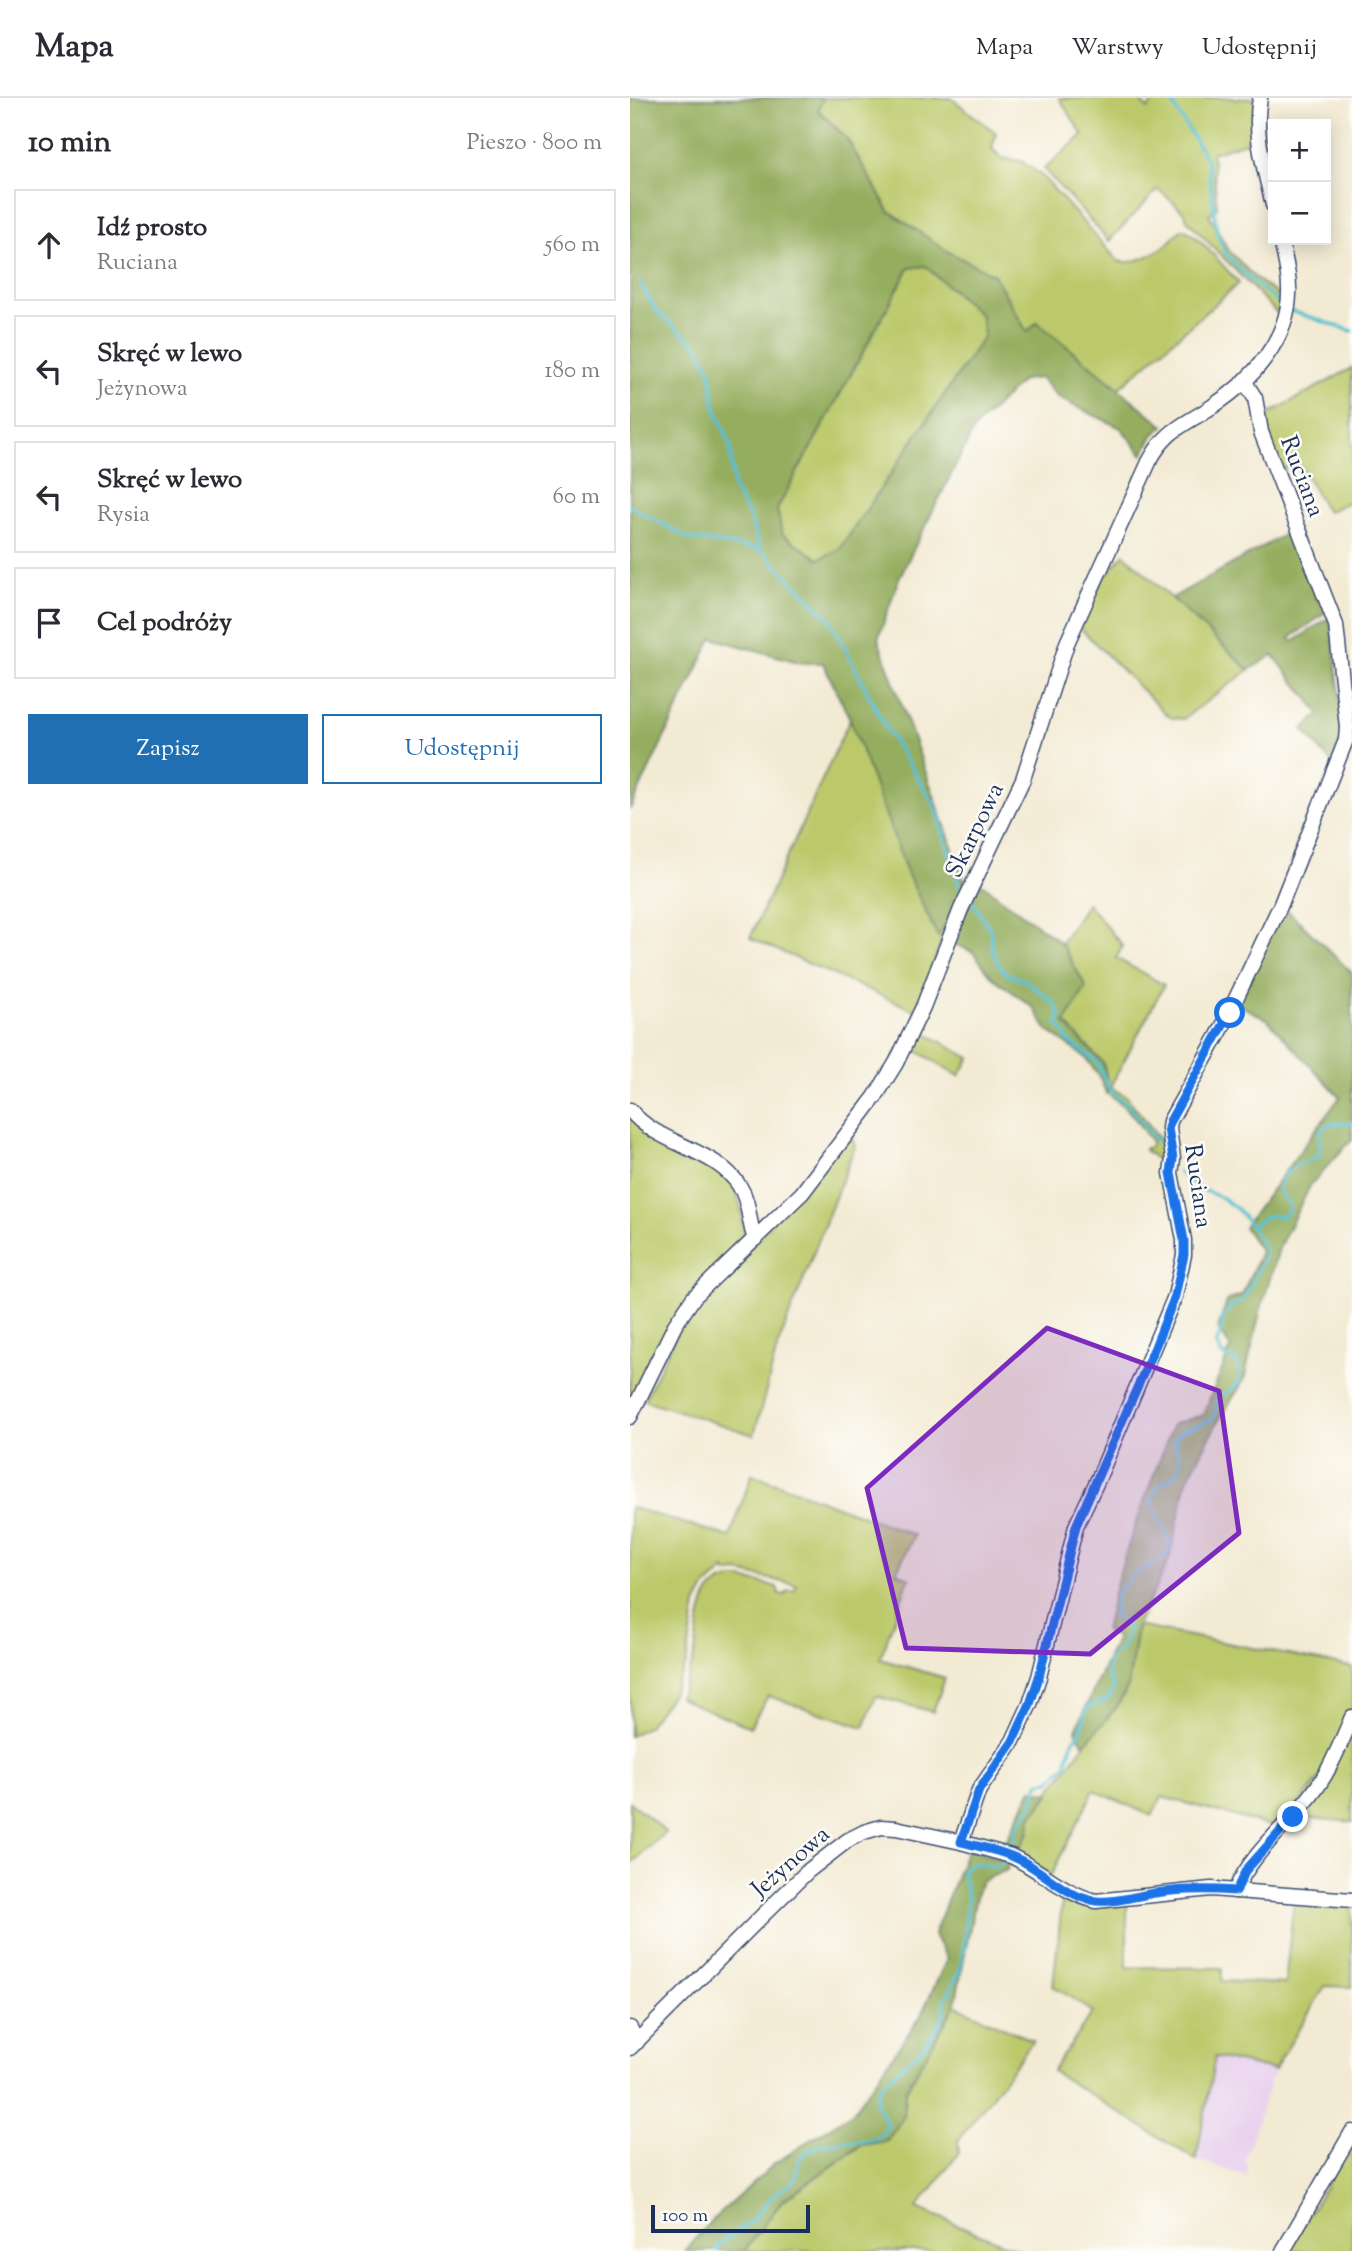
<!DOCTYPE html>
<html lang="pl">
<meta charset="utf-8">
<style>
body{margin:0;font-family:"Sorts Mill Goudy",serif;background:#f7f7f7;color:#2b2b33}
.controls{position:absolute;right:21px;top:21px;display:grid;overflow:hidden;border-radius:0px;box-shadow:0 4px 18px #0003}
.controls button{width:63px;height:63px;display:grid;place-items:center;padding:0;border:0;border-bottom:2px solid #e1e1e2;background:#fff;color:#2b2b33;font:35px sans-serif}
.scale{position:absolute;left:21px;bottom:18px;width:159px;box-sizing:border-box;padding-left:7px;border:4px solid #1b2f5e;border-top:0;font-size:19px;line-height:24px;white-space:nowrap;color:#1b2f5e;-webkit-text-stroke:5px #fdfcf7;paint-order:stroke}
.stop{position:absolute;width:21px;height:21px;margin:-16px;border:5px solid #1a73e8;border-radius:50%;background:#fff}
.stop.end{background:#1a73e8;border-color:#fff;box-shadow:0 2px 7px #0008}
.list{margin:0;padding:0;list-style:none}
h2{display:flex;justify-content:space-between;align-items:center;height:91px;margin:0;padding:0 28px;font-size:30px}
h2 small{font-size:23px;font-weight:400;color:#7c7c81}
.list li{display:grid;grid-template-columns:46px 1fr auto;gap:21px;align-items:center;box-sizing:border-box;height:112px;margin:0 14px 14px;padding:0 14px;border:2px solid #e1e1e2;border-radius:0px}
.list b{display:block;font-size:26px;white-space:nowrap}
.list p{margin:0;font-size:23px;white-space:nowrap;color:#7c7c81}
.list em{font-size:23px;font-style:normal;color:#7c7c81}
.actions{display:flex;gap:14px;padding:21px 28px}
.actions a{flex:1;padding:16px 0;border:2px solid #1f6fb2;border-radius:0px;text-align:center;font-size:24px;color:#1f6fb2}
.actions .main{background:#1f6fb2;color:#fff}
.icon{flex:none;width:38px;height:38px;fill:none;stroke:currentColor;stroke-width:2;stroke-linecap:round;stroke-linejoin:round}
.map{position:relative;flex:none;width:722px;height:2153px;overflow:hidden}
header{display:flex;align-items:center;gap:42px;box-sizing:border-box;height:98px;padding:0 35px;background:#fff;border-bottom:2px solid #e1e1e2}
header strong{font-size:33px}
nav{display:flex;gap:38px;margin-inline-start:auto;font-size:24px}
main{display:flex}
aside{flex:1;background:#fff}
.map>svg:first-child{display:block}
</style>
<header>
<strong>Mapa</strong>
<nav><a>Mapa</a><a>Warstwy</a><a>Udostępnij</a></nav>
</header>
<main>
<aside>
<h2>10 min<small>Pieszo · 800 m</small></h2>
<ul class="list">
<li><svg class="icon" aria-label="ahead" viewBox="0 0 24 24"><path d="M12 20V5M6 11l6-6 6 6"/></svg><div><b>Idź prosto</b><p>Ruciana</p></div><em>560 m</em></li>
<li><svg class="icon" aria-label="left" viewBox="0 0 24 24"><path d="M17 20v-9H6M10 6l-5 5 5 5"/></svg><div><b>Skręć w lewo</b><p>Jeżynowa</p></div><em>180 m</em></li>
<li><svg class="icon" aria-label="left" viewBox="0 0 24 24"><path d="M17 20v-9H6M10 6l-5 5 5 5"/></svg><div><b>Skręć w lewo</b><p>Rysia</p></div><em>60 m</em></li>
<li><svg class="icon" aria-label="arrive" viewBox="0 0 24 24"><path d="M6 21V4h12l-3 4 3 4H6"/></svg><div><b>Cel podróży</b></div></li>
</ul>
<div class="actions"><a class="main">Zapisz</a><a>Udostępnij</a></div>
</aside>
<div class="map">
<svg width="722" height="2153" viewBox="0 0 722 2153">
<rect width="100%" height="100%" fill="#fdfcf7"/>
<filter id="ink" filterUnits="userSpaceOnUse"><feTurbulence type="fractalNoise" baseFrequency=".0143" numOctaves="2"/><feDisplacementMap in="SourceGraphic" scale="14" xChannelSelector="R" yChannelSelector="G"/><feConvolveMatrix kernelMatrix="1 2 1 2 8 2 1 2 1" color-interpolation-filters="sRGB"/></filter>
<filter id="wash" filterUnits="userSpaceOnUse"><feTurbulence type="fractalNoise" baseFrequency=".00686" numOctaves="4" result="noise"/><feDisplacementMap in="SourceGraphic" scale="28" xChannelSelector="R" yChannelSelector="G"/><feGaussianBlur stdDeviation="1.57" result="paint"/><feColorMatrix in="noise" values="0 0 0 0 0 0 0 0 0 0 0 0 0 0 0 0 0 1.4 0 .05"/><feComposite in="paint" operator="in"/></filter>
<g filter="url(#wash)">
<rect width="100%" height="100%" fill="#f3ead3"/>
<path fill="#e8d2ee" d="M 585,1959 L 644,1972 L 615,2062 L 618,2071 L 616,2078 L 566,2062 Z"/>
<g fill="#bcc96a" stroke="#6c7c64" stroke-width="2">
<path d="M 193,0 L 321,0 L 366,35 L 362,51 L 372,60 L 391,63 L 412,78 L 488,163 C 501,168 525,156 536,147 C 542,142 546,135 553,131 C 567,135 597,173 609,185 L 489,290 L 407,224 L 397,234 L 364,177 L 318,154 L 259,113 L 217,41 L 188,12 Z"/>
<path d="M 429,0 L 507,0 L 518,11 L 521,6 L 521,0 L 625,0 L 625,41 L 582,55 L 587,110 L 579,116 L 598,152 L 626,181 L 656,203 L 654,213 L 647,215 L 557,122 L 555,115 L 528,91 L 479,143 L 414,71 L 453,37 Z"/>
<path d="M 295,168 L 351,218 L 354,238 L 210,451 L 189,461 L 151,436 L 147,411 L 279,170 Z"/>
<path d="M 722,270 L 722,402 L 697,414 L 668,364 L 649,374 L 631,320 Z"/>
<path d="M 494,456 L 619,572 L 553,621 L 542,620 L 535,615 L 449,529 L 472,482 Z"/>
<path d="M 220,621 L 308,838 L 322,814 L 286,913 L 120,840 Z"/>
<path d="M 457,805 L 493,848 L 486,860 L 534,887 L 480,989 L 497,999 L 536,1049 L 538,1066 L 534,1067 L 515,1052 L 515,1050 L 520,1049 L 522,1043 C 514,1035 510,1027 504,1019 C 496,1009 486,1001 476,995 L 479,989 L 473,965 L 434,925 L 456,889 L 431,845 Z"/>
<path d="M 286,930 L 340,960 L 329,978 L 279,948 Z"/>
<path d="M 0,1019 L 82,1068 L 105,1088 L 112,1115 L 113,1130 L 118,1140 L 77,1179 L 0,1309 Z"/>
<path d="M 221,1037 L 225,1048 L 148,1247 L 124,1337 L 14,1302 L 55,1219 Z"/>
<path d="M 122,1376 L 284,1437 L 266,1474 L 279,1480 L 250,1561 L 315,1580 L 303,1614 L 246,1598 L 234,1629 L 138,1598 L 120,1629 L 49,1600 C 55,1586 61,1573 64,1558 C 71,1533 66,1485 103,1481 C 117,1480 134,1486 147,1489 L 149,1496 L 155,1497 L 158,1493 L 164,1493 L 167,1487 L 109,1474 L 97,1475 L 95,1471 L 75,1490 L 66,1507 L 56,1566 L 42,1596 L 18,1628 L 0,1638 L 0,1409 L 100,1439 Z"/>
<path d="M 507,1528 L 722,1569 L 722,1613 L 691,1678 L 649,1730 L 532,1699 L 522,1718 L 464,1692 L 421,1777 L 386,1756 L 398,1736 L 401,1719 L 454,1647 L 486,1610 L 498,1589 Z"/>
<path d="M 722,1626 L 722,1724 L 666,1719 Z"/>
<path d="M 0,1704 L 36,1734 L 0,1767 Z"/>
<path d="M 433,1796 C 459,1811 469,1808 497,1806 L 497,1869 L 592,1870 L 592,1883 L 655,1886 L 664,1802 L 722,1806 L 722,1889 L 695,1888 L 644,1972 L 585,1959 L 566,2062 L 422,1973 L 463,1914 L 423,1888 Z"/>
<path d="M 325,1907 L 403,1943 L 330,2040 L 328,2043 L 329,2055 L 287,2110 L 391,2153 L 114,2153 L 152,2103 L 274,2018 L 275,1994 Z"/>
<path d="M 722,2042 L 722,2153 L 658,2153 Z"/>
</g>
<g fill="#95ad5e" stroke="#586e5e" stroke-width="2" fill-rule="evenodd">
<path d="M 0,0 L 193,0 L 188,12 L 217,41 L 259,113 L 318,154 L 364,177 L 397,234 L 407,224 L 534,328 L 523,337 L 513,357 L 491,330 L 428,300 L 411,280 L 393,282 L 345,329 L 269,480 L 248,541 L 337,790 L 308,839 L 278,777 L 220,621 L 193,565 L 172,565 L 82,540 L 0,711 ZM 295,168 L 351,217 L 354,238 L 210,451 L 189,461 L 152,436 L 147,411 L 279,170 Z"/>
<path d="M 666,430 L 698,513 L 660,540 L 663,544 L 700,519 L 714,628 L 703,667 L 673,631 L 690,616 L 643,557 L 619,572 L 542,500 Z"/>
<path d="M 349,784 L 431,845 L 456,889 L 435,925 L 473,965 L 479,990 L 476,995 L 470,979 L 455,959 L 418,933 L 404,910 L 362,879 L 343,854 L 322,845 Z"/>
<path d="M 653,808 L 722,875 L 722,1041 L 681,1086 L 650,1147 L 630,1214 L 614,1282 L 590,1320 L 557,1382 L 539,1462 L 507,1528 L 498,1589 L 486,1610 L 454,1647 L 446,1632 L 487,1539 L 475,1533 C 489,1461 518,1394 543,1326 L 573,1317 L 601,1250 L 588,1230 L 597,1203 L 612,1197 L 631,1154 L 614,1129 L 710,999 L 637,921 L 607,906 Z"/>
<path d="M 402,1691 L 420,1696 L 401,1719 L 398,1736 L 386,1756 L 372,1751 Z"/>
<path d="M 337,1751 L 379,1763 L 377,1772 L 351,1783 L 346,1798 L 325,1907 L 275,1994 L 274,2018 L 257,2043 L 231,2047 L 152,2103 L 114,2153 L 55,2153 L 79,2125 L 144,2066 L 223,2014 L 290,1919 L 317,1861 L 304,1837 Z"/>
</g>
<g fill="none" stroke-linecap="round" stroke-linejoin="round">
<g stroke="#55c0d0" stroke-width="3.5">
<path d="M 539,0 L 577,62 L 587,134 L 596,156 L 623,184 L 653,208"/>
<path d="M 10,185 L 27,214 L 68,248 L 80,272 L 85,308 L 100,347 L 104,391 L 120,420 L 130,451 L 200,521 L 257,632 L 305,707 L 329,787 L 335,794"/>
<path d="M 661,213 L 722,233"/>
<path d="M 0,408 L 60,441 L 130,451"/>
<path d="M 340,800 L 361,833 L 362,850 L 368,866 L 377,876 L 396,883 L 423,904 L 431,917 L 427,926 L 436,936 L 436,941 L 467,964 L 480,993 L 498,1007 L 537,1056"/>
<path d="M 549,1074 L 566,1089 L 592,1100 L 607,1111 L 622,1129"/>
<path d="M 378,1753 L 384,1746 L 385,1732 L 402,1707 L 408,1687 L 411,1684 L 420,1683 L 436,1667 L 442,1645 L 451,1632 L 455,1614 L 459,1608 L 477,1602 L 481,1596 L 483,1589 L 476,1574 L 479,1561 L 493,1548 L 498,1530 L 485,1517 L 485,1499 L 500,1480 L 537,1457 L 541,1443 L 521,1405 L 528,1388 L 548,1374 L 550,1358 L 544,1343 C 553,1324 571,1332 582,1320 C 587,1314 586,1305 589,1298 L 606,1289 L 610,1279 L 608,1267 L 605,1262 L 592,1257 L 586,1245 L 590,1239 L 594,1217 L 599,1210 L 614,1201 L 634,1159 L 634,1150 L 622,1129 C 626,1125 631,1119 638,1118 C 648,1117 653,1123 659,1111 L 658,1105 L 648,1093 C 654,1067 667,1069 688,1058 C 690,1051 690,1048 690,1041 C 688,1022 710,1026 722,1025"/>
<path d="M 86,2153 L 89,2146 L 122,2123 L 134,2107 L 148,2094 L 161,2086 L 167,2078 C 163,2051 192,2045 214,2044 C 226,2043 242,2047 252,2037 C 253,2036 257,2029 258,2028 L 246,2005 L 248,1993 L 255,1983 L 292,1951 L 306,1932 L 314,1917 L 314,1904 L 329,1875 L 334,1849 L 338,1800 L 332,1774 L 336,1768 L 342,1765 L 367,1769 L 373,1764 L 374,1760"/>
</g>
</g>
</g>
<g filter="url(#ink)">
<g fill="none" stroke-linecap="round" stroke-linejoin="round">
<g stroke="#3b4b70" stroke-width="17">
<g id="minor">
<path d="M 630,0 C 623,36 635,72 643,107"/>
<path d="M 0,1012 C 27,1047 88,1051 110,1089 C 120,1104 118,1124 125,1141"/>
<path d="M 0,1319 L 45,1227 L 64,1199 L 172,1095 L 245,999 L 266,965 L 293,909 L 331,811 L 393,681 L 437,545 L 519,364 C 536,331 555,327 583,308 C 622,283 661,239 659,190 C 659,174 654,158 651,142"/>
<path d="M 331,1744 L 349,1692 L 383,1643 L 400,1606 L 409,1579 L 446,1428 L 469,1379 L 545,1198 L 554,1157 L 554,1142 L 541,1075 L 543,1061 L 539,1030 L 540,1023 L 591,932 L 651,806 L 716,642 L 717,629 L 706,527 L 631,334 L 625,300 L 615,284"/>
<path d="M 605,1793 C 621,1756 654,1730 679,1700 C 699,1676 710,1647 722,1619"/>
<path d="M 0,1930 L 7,1944"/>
<path d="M 0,1950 L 132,1818 L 178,1773 L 218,1742 L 234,1734 L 251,1729 L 266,1730 L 331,1744 L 381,1758 C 411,1772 433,1795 466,1803 L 581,1791 L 722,1802"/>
<path d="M 653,2153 L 722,2034"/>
</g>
</g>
<use href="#minor" stroke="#fff" stroke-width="14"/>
</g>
</g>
<g fill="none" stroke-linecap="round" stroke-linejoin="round" filter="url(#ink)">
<path stroke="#1a73e8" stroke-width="9" d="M 600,915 L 540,1023 L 538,1030 L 543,1061 L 541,1075 L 554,1142 L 554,1157 L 545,1198 L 525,1249 L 446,1428 L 409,1579 L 400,1606 L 383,1643 L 349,1692 L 331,1744 C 351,1749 373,1753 392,1763 C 417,1776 438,1800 467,1803 C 486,1805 506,1798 525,1795 C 552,1791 579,1791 606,1793 L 616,1772 L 663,1719"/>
</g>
<path fill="#7b2cbf" fill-opacity="0.2" stroke="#7b2cbf" stroke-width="5" stroke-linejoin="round" d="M 417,1230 L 589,1293 L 609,1435 L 460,1556 L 276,1550 L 237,1390 Z"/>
<g text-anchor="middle" stroke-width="5" stroke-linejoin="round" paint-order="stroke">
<g font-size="24" fill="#1b2f5e" stroke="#fdfcf7">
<text transform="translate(673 378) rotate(69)" y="8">Ruciana</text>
<text transform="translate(344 732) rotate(-64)" y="8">Skarpowa</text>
<text transform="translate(569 1088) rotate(82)" y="8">Ruciana</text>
<text transform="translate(160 1763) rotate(-41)" y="8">Jeżynowa</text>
</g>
</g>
</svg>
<div class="controls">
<button>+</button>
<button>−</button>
</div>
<div class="scale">100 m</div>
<div class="stop" style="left:600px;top:915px"></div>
<div class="stop end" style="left:663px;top:1719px"></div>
</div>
</main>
